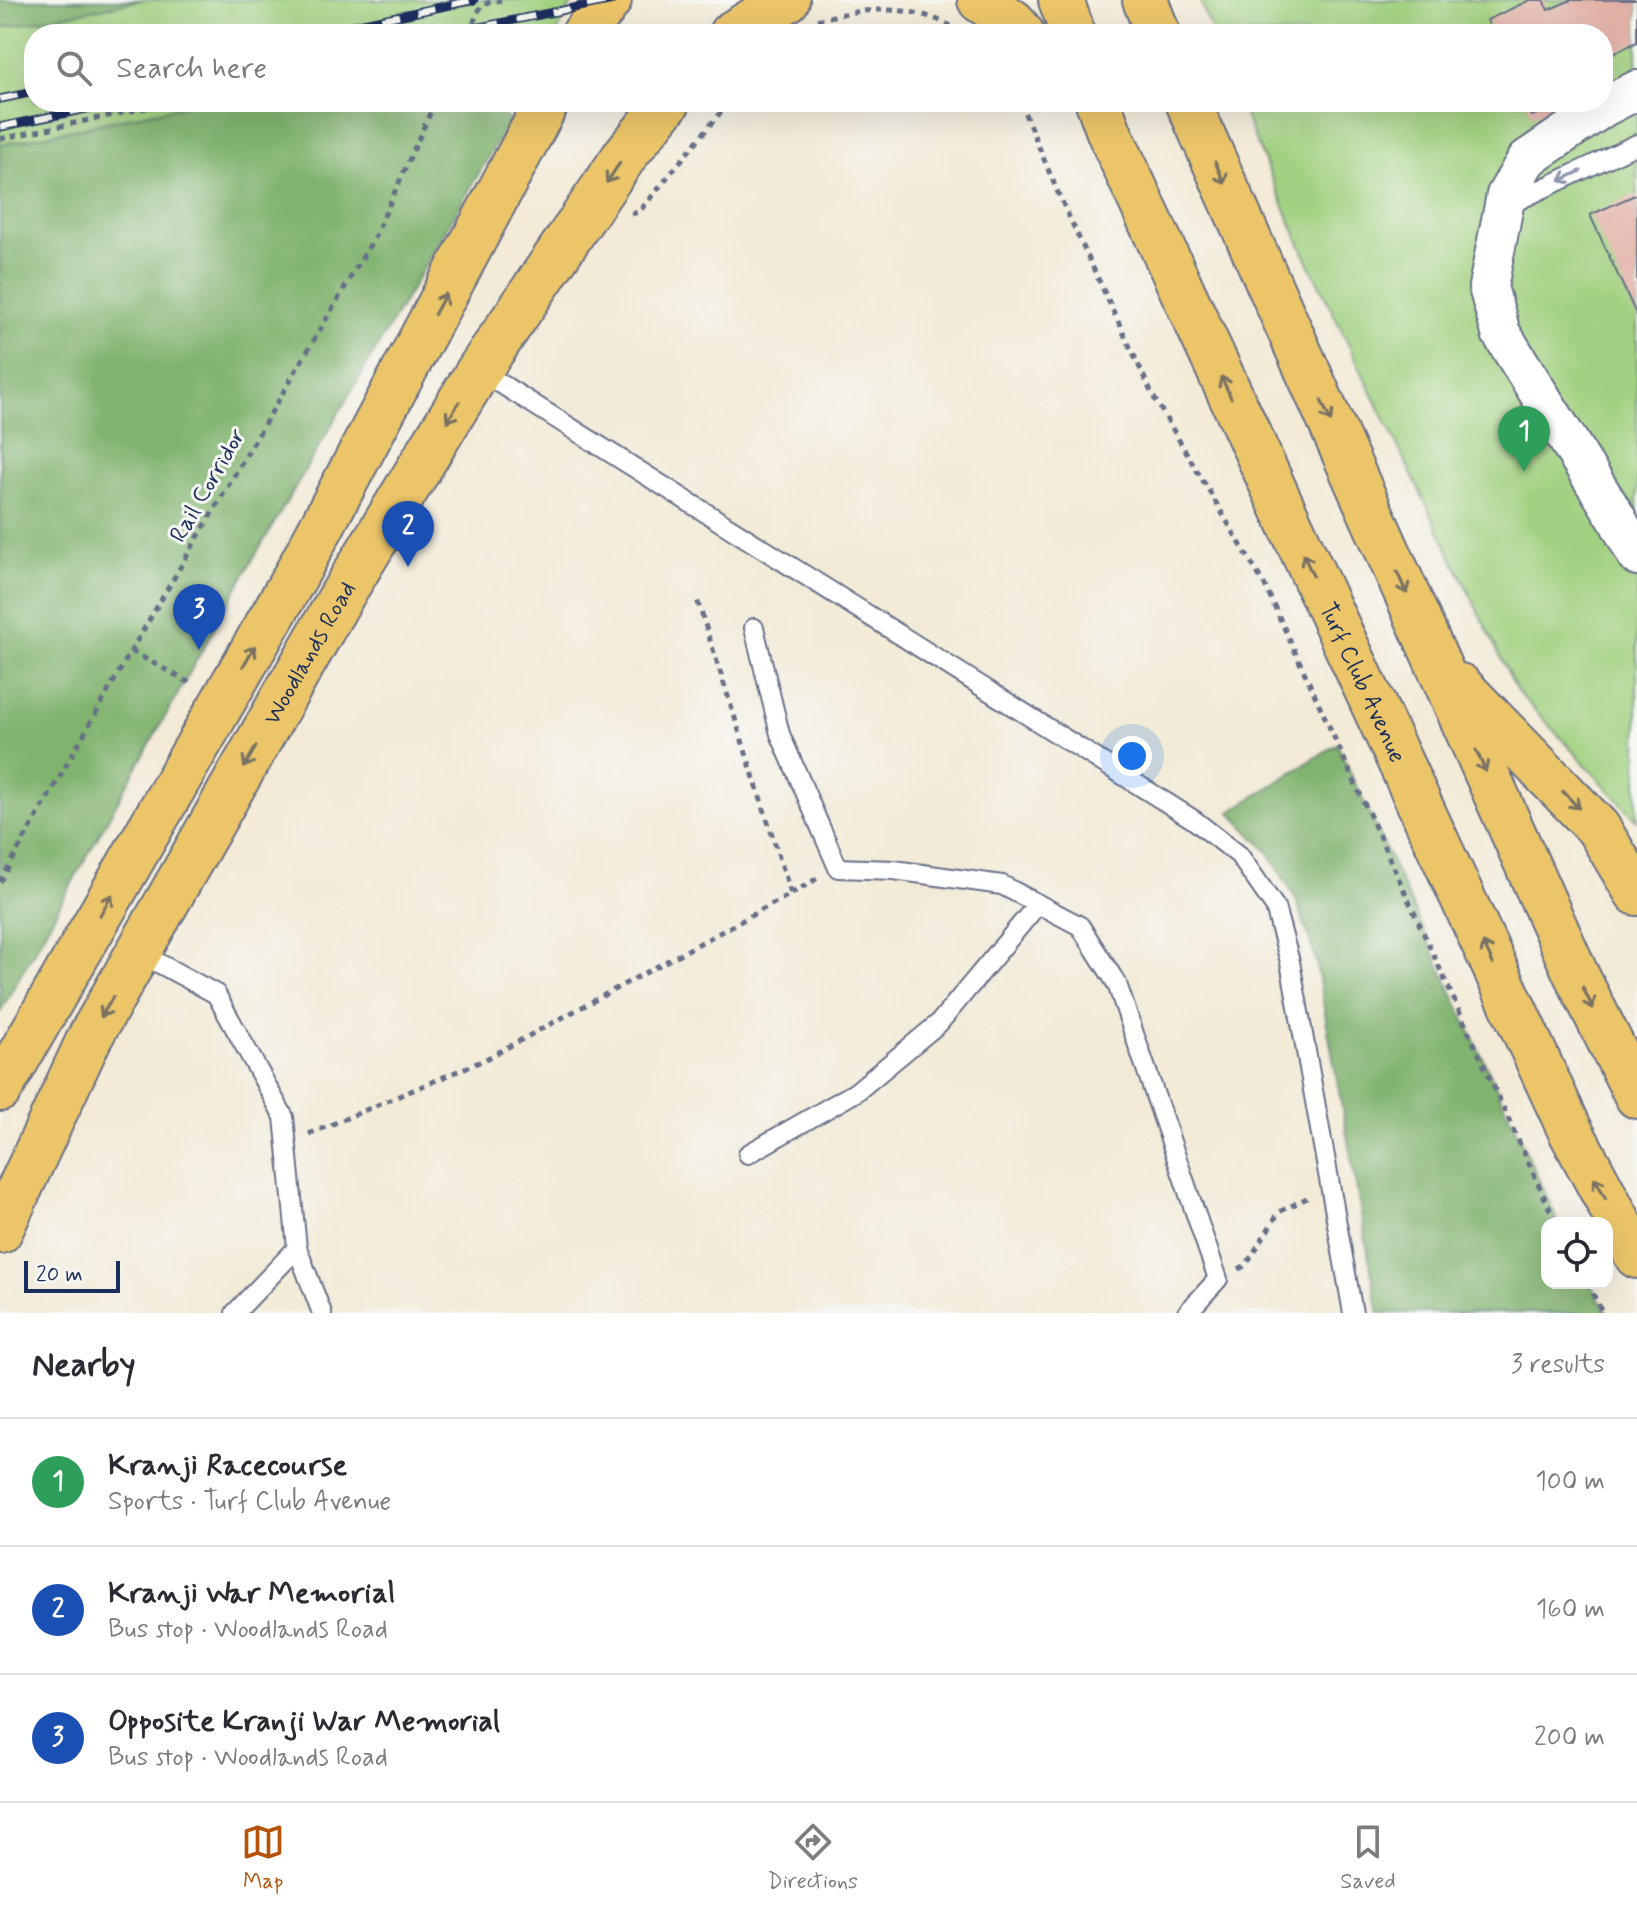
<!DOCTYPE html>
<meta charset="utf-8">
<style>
body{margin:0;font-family:Mynerve,sans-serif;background:#f2f2f3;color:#2b2b33}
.controls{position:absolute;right:24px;bottom:24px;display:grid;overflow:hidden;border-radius:16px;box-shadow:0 8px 32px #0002}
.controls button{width:72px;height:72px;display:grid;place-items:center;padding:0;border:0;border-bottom:2px solid #e1e1e2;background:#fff;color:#2b2b33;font:40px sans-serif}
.scale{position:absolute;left:24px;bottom:20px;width:96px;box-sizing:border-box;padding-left:8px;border:4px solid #1b2f5e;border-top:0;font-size:22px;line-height:28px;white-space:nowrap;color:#1b2f5e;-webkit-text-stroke:6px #f6f6f2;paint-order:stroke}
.you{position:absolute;left:1132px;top:756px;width:28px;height:28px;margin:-20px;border:6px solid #fff;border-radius:50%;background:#1a73e8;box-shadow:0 0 0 12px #1a73e833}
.badge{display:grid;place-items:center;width:52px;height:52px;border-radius:50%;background:#b45309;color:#fff;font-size:26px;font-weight:700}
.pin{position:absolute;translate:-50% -66px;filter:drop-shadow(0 2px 4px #0008)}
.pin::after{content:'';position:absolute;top:42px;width:28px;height:24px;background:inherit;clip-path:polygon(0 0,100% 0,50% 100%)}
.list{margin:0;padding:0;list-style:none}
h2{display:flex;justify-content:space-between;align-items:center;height:104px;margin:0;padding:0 32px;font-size:34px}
h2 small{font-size:26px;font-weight:400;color:#7c7c81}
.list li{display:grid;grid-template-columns:52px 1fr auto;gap:24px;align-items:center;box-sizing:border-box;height:128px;padding:0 32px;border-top:2px solid #e1e1e2}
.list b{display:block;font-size:30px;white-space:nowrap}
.list p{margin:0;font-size:26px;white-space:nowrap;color:#7c7c81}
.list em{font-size:26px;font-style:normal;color:#7c7c81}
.icon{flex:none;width:44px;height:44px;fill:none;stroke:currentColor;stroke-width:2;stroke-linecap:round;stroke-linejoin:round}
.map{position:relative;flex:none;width:1637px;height:1313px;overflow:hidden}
.search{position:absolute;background:#fff;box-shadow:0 8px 32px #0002;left:24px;right:24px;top:24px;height:88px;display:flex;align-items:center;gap:20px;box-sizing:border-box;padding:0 28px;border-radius:32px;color:#7c7c81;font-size:30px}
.sheet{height:488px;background:#fff}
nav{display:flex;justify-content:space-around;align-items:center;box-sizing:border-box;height:112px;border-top:2px solid #e1e1e2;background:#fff;font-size:22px;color:#7c7c81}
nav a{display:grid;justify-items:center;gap:4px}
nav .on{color:#b45309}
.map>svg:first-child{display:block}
</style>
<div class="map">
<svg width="1637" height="1313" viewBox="0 0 1637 1313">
<rect width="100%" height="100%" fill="#f6f6f2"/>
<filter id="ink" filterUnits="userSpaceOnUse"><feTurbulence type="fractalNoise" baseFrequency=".0125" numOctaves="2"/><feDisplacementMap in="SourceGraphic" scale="16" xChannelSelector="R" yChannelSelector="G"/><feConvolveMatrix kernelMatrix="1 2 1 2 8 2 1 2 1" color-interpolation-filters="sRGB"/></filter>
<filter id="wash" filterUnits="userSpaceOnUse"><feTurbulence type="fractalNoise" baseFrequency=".006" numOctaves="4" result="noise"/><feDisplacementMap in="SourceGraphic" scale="32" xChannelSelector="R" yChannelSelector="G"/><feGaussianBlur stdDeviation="1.8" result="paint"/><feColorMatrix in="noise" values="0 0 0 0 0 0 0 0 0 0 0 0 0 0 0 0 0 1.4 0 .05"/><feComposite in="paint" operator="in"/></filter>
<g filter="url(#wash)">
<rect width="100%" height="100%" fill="#f3ead7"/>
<g fill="#a1d180" stroke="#5e806f" stroke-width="2">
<path d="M 141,0 L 574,0 L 556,34 L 34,34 L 34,102 L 202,102 L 0,145 L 0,28 Z"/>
<path d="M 1200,0 L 1637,0 L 1637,820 L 1517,691 L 1304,253 L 1239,102 L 1603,102 L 1603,34 L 1213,34 Z"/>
</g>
<g fill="#80b36e" stroke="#4e7166" stroke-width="2">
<path d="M 0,0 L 141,0 L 0,28 Z"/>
<path d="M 202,102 L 479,102 L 510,120 L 252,561 L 0,1012 L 0,145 Z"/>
<path d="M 1337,744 L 1559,1223 L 1547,1223 L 1547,1283 L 1590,1283 L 1607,1313 L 1379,1313 L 1314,952 L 1296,899 L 1269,853 L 1230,812 Z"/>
</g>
<g id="blocks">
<g fill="#e3b0a6">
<path d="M 1530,0 L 1543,0 L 1548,10 L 1571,0 L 1637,0 L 1637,42 L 1603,58 L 1603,34 L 1493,34 L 1487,20 Z"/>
<path d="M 1526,102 L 1563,102 L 1532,116 Z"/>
<path d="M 1637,194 L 1637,316 L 1590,215 Z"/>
</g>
</g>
</g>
<g filter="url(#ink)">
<use href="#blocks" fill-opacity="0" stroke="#677088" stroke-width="2"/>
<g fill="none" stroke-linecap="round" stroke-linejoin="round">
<g stroke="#677088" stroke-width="22">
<g id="service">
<path d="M 1506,206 L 1637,144"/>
<path d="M 479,370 L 1194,820 L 1239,855 L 1275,907 L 1290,962 L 1353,1313"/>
<path d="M 754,628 L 780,734 L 838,868 L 894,870 L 1002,885 L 1080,926 L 1117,984 L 1218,1279 L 1187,1313"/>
<path d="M 138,952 L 216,994 L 284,1117 L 297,1248 L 322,1313"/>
<path d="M 748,1154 L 856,1092 L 939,1023 L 1038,904"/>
<path d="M 235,1313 L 297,1248"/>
</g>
</g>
<g stroke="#677088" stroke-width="42">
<path id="minor" d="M 1637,90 L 1604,107 L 1527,159 L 1506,195 L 1488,287 L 1501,333 L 1616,517 L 1637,556"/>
</g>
<g stroke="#677088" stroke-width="48">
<g id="primary">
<path d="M 980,0 L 1013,22 L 1022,34"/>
<path d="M 1061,0 L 1073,34"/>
<path d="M 1145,0 L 1158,34"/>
<path d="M 584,34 L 609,0"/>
<path d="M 731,34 L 787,0"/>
<path id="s1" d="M 1098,102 L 1109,132 L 1570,1130 L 1637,1256"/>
<path d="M 1188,102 L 1575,972 L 1637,1096"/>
<path d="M 1460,686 L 1598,828 L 1637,893"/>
<path d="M 0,1089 L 297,573 L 547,102"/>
<path id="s2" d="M 0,1231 L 90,1037 L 342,595 L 479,370 L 626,154 L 668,102"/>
</g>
</g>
<g stroke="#677088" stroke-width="5" stroke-dasharray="6 6" stroke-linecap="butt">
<path d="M 817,20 C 862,8 908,3 951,26"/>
<path d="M 468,34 L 482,4 L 501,0"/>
<path d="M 1020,102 L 1058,193 L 1153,396 L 1265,586 L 1556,1223"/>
<path d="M 0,139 L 174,102"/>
<path d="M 631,214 L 639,212 L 729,102"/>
<path d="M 131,651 L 190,683"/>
<path d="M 0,882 L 131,651 L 375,236 L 435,102"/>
<path d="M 791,894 L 818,878"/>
<path d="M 309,1134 L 484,1060 L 791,894 L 696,596"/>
<path d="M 1239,1269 L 1246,1265 L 1279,1212 L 1307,1198"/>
<path d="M 1587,1283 L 1603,1313"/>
</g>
<use href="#service" stroke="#fff" stroke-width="18"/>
<use href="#minor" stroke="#fff" stroke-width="38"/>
<use href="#primary" stroke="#ecc569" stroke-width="44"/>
<g stroke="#1b2f5e" stroke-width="9">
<g id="rail">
<path d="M 311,34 L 474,0"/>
<path d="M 446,34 L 613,0"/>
<path d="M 0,99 L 34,92"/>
<path d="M 0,127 L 119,102"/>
</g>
</g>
<use href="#rail" stroke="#f6f6f2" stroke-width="6" stroke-dasharray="18" stroke-linecap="butt"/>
</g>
<defs><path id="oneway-shaft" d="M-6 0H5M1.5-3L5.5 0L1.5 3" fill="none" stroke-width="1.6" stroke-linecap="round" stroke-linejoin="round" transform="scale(2)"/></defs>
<g stroke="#797263">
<use href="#oneway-shaft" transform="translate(613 173) rotate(124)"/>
<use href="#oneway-shaft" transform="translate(1220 173) rotate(66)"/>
<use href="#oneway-shaft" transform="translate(440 304) rotate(-62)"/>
<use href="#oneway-shaft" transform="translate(1226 387) rotate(-115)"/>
<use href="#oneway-shaft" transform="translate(1326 411) rotate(66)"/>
<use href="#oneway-shaft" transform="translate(453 412) rotate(121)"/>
<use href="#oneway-shaft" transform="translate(1308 565) rotate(-115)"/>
<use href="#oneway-shaft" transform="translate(1402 583) rotate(66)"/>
<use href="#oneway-shaft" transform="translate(249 656) rotate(-60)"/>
<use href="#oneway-shaft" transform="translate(250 757) rotate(120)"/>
<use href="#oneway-shaft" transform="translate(1481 761) rotate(66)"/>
<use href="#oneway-shaft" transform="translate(1571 800) rotate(46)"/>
<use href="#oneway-shaft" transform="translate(106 905) rotate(-60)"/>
<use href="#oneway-shaft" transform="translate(1488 953) rotate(-115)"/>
<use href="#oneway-shaft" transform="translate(1588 998) rotate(64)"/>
<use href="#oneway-shaft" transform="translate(107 1007) rotate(120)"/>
<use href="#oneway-shaft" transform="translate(1600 1188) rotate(-118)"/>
</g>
<use stroke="#8d97ae" href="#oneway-shaft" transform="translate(1570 176) rotate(155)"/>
</g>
<g text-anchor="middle" stroke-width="6" stroke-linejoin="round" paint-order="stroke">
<g font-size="24" fill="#1b2f5e" stroke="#f6f6f2">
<text transform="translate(207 485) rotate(-60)" y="8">Rail Corridor</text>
<text dy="8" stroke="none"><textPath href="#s2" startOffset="656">Woodlands Road</textPath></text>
<text dy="8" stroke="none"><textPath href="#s1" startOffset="638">Turf Club Avenue</textPath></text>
</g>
</g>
</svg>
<div class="controls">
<button><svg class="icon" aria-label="locate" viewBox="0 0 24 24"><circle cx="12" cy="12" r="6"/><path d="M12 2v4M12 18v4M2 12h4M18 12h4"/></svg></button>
</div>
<div class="scale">20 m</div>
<div class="you"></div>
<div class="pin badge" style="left:1524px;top:472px;background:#2e9e5b">1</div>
<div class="pin badge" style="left:408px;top:567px;background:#1a4fb4">2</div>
<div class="pin badge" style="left:199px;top:650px;background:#1a4fb4">3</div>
<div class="search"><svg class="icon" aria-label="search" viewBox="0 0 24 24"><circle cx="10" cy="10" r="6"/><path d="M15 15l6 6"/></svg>Search here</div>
</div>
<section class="sheet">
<h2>Nearby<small>3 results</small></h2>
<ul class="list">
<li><span class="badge" style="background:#2e9e5b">1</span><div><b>Kranji Racecourse</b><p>Sports · Turf Club Avenue</p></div><em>100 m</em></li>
<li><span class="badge" style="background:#1a4fb4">2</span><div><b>Kranji War Memorial</b><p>Bus stop · Woodlands Road</p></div><em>160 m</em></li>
<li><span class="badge" style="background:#1a4fb4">3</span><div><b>Opposite Kranji War Memorial</b><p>Bus stop · Woodlands Road</p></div><em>200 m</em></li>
</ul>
</section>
<nav>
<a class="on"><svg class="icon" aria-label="map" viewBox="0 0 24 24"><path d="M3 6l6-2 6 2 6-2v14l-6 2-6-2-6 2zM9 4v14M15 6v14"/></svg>Map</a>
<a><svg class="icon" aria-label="directions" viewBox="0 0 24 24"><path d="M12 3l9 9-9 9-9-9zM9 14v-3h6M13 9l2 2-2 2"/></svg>Directions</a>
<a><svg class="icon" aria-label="saved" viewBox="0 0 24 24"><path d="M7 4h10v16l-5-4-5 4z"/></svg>Saved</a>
</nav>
